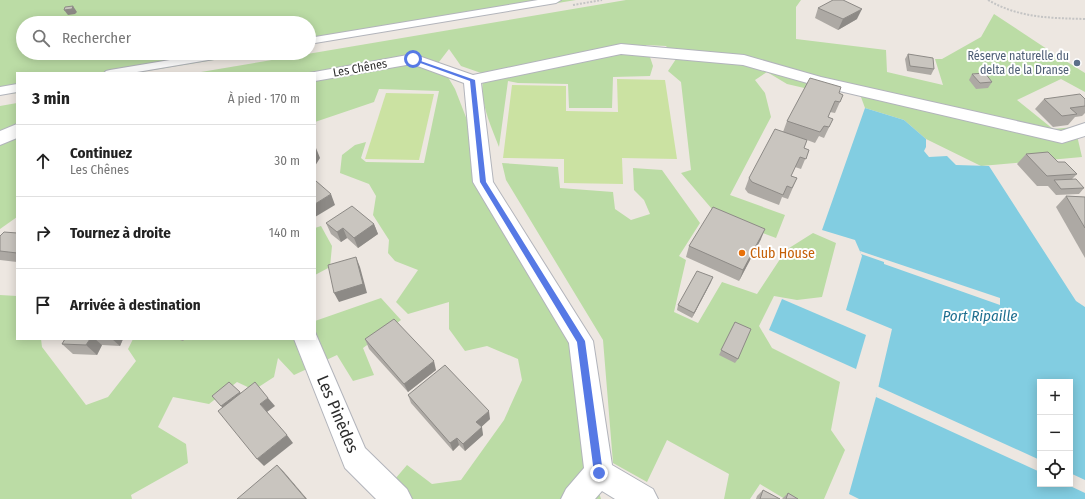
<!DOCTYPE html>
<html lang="fr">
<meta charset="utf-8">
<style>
body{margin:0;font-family:"Fira Sans Condensed",sans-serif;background:#f2f2f2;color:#222}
.controls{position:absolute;right:12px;bottom:12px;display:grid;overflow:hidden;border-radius:0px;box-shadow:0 2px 10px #0003}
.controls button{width:36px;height:36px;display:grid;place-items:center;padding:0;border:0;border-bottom:1px solid #e0e0e0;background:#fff;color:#222;font:20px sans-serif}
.stop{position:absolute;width:12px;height:12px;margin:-9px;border:3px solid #5679e5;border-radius:50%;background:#fff}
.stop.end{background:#5679e5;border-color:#fff;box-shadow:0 1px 4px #0008}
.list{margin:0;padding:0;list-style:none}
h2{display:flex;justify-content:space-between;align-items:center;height:52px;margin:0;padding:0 16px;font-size:17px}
h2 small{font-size:13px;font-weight:400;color:#767676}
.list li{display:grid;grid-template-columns:26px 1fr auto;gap:12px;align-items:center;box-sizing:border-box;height:72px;padding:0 16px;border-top:1px solid #e0e0e0}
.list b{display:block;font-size:15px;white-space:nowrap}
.list p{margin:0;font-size:13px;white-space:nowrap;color:#767676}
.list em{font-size:13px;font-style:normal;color:#767676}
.icon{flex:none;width:22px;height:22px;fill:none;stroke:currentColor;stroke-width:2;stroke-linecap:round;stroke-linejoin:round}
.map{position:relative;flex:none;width:1085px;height:499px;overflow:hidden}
.search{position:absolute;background:#fff;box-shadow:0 2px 10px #0003;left:16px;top:16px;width:300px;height:44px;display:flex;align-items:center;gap:10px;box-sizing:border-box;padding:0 14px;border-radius:22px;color:#767676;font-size:15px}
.panel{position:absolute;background:#fff;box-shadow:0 2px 10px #0003;left:16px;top:72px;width:300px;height:268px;border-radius:0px}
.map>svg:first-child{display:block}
</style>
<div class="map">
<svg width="1085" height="499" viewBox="0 0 1085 499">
<rect width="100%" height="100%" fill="#ede7e1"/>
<g fill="#bbdca5">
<path d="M 0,0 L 576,0 L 309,44 L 309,23 L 23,23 L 23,53 L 256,53 L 135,73 L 17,73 L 17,93 L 0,95 Z"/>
<path d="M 626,0 L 801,0 L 796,7 L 796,39 L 886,50 L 887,72 L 943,85 L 935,59 L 942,59 L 981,37 L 994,14 L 1053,53 L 1085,73 L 1085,92 L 1061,79 L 1017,100 L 1053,129 L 1075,127 L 1082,157 L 981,166 L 926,139 L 904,120 L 865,108 L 857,86 L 838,80 L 839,96 L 787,84 L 767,72 L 755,80 L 765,93 L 771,117 L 730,195 L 785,215 L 776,238 L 718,216 L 681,173 L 691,170 L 681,82 L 668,71 L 676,59 L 666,46 L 646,45 L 653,66 L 650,76 L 613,77 L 612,108 L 569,108 L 568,84 L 518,83 L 508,81 L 499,147 C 490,123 478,100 484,74 L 461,66 L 449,49 L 439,62 L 455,89 L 469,125 L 480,185 L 573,340 L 589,462 L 601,499 L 390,499 L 395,479 L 407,465 L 432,484 L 461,480 L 504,420 L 522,380 L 518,359 L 487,346 L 465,351 L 449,329 L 449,302 L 408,314 L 396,302 L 418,270 L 395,261 L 388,253 L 389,240 L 373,215 L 376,196 L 369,184 L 340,173 L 342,155 L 355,145 L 366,142 L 361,158 L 366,162 L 424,163 L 439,91 L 379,89 L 374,102 L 315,122 L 315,73 L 195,73 Z"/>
<path d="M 17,103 L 17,217 L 0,229 L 0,106 Z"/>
<path d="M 502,163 L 558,167 L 560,188 L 613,192 L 615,209 L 631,220 L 650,214 L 644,200 L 634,190 L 633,168 L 662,170 L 700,223 L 679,256 L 686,260 L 674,312 L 698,323 L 722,282 L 757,294 L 786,250 L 813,233 L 836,243 L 822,297 L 797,300 L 774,296 L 759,326 L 772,348 L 840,382 L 831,430 L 845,450 L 824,499 L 785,499 L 760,484 L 750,499 L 724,499 L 729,474 L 667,440 L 647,482 L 613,463 L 603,340 L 506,180 Z"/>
<path d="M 321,226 L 332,246 L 330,267 L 315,275 L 315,228 Z"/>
<path d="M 0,295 L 17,296 L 17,339 L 41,339 L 42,347 L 86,405 L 108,397 L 136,361 L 128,349 L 133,339 L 315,339 L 315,321 L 381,298 L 401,320 L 363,348 L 374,375 L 353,381 L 337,355 L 294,375 L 278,358 L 274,377 L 254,390 L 237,382 L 209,404 L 173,397 L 158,427 L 186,444 L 188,463 L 131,495 L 132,499 L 0,499 Z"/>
</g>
<g fill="#cbe2a2">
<path d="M 617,79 L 665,80 L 677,159 L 622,158 L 623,184 L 564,183 L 564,159 L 503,158 L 512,85 L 566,86 L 566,111 L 618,112 Z"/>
<path d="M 386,93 L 434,94 L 419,160 L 365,159 Z"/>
</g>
<g fill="#82cde1" fill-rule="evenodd">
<path d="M 865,108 L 904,120 L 926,139 L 926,147 L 924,151 L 929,157 L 947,156 L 956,165 L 989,166 L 1076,301 L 1085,307 L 1085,499 L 859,499 L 849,494 L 876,397 L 892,329 L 846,310 L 862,256 L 855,240 L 822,230 ZM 1040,382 L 1070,382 L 1070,484 L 1040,484 Z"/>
<path d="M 782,299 L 866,335 L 856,369 L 769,330 Z"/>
</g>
<g fill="#ede7e1">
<path d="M 860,251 L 1000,298 L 1000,305 L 884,264 L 884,262 L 861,254 Z"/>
<path d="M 877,386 L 1040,460 L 1040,472 L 876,397 Z"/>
<path d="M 1070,473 L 1085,480 L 1085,493 L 1066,484 L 1070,484 Z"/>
</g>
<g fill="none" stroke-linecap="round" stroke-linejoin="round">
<g stroke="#b2b4bb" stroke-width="2">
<g id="lane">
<path d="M 538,0 L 561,0 L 556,3 L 309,44 L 309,38 Z"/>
<path d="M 212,53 L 238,53 L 232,56 L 131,73 L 104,73 L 106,71 L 110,70 Z"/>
<path d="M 17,84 L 17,92 L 0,95 L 0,87 Z"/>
</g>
</g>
<g stroke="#b2b4bb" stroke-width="2">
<g id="street">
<path d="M 621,44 L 744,55 L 821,77 L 1061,131 L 1085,123 L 1085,136 L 1062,143 L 818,86 L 743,65 L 621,54 L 481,83 L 493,182 L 593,341 L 612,465 L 653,489 L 658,499 L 615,499 L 602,491 L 595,499 L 561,499 L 566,489 L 584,468 L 569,343 L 473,182 L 464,83 L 412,64 L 315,81 L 315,73 L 309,73 L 413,54 L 473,75 Z"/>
<path d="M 17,124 L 17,138 L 0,145 L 0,131 Z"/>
<path d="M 315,332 L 365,448 L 407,489 L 412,499 L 376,499 L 345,468 L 294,339 L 315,339 Z"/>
</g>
</g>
<g stroke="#c4c4c4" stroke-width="2" stroke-dasharray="2 1.5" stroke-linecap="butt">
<path d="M 988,0 C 1019,18 1050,18 1085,19"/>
<path d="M 573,5 L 602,0"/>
<path d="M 248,59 L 281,53"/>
</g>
<use href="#lane" fill="#fff" fill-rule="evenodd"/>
<use href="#street" fill="#fff" fill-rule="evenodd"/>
</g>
<g fill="#ada9a4">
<path d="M 818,8 L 857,19 L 838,30 L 815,18 Z"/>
<path d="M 908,54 L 934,69 L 931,75 L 907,71 L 905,59 Z"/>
<path d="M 972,74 L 992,82 L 988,88 L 976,89 L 969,80 Z"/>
<path d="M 839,93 L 843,95 L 835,113 L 830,112 L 828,117 L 833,119 L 824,138 L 819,136 L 815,143 L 807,140 L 804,148 L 809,150 L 801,169 L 795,167 L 791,176 L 797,178 L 788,199 L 782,197 L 779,205 L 748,193 L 745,189 L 749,178 L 783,132 L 787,121 Z"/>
<path d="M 1044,99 L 1085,99 L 1085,113 L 1082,116 L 1075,117 L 1068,125 L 1053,127 L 1035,109 Z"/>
<path d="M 1026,154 L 1058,162 L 1077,174 L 1072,179 L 1084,188 L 1079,194 L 1056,195 L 1048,186 L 1037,186 L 1017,164 Z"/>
<path d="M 1066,196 L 1085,197 L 1085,258 L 1056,207 Z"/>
<path d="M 326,223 L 374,224 L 378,234 L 358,248 L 347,238 L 341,242 L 331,234 Z"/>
<path d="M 17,233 L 17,262 L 0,260 L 0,236 Z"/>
<path d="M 761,239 L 739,281 L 686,257 L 689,246 Z"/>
<path d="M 711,282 L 692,318 L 677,310 L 678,305 Z"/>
<path d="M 735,322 L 738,359 L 735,363 L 719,355 Z"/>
<path d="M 65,339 L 123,339 L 120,346 L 102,345 L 97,355 L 73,354 L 62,344 Z"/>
<path d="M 177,339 L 185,339 L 183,341 Z"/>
<path d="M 365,339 L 436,370 L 408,392 L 369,349 Z"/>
<path d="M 408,395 L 490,419 L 481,427 L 483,435 L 465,451 L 459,445 L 453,451 L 411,403 Z"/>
<path d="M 763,490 L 780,499 L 756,499 L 757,496 Z"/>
<path d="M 788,493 L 798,499 L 782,499 Z"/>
</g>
<g fill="#8d8a86">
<path d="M 73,6 L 77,12 L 75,14 L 68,15 L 64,10 Z"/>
<path d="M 862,9 L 857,19 L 838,30 L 843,19 Z"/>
<path d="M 316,148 L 320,158 L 315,166 L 315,149 Z"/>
<path d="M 331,194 L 335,205 L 315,217 L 315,204 Z"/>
<path d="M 374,224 L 378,234 L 358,248 L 354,238 Z"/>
<path d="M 343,228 L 347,238 L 341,242 L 337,232 Z"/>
<path d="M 765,229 L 761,239 L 739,281 L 743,270 Z"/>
<path d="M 356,257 L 360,267 L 367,293 L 339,302 L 334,293 Z"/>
<path d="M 713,277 L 711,282 L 692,318 L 694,313 Z"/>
<path d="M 90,339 L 95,339 L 102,345 L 97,355 L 86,345 Z"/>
<path d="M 112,339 L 123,339 L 120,346 Z"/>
<path d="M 434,361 L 436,370 L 408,392 L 404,384 Z"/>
<path d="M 240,392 L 244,397 L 225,411 L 221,406 Z"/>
<path d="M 268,398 L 275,406 L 267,412 L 260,404 Z"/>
<path d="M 489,411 L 490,419 L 478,430 L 476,422 Z"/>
<path d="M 482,427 L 483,435 L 465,451 L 463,444 Z"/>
<path d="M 287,435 L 293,443 L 264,466 L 257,459 Z"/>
<path d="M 457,438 L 459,445 L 453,451 L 450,443 Z"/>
<path d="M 277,465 L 284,472 L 307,499 L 306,499 Z"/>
</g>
<g fill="#c9c5bf" stroke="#8d8a86">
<path d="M 833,0 L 843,0 L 862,9 L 843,19 L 818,8 Z"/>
<path d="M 73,6 L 72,9 L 64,10 L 65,7 Z"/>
<path d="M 908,54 L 933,58 L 934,69 L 910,66 Z"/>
<path d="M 985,73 L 992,82 L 980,83 L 972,74 Z"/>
<path d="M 810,78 L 841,87 L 839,93 L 843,95 L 840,102 L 835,101 L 828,117 L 833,119 L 829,127 L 824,126 L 820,132 L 787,121 Z"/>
<path d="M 1080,94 L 1085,99 L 1085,106 L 1070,108 L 1077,114 L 1062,116 L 1044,99 Z"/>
<path d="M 775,129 L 807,140 L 804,148 L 809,150 L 806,159 L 800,157 L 791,176 L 797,178 L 792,188 L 787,186 L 783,195 L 752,182 L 749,178 Z"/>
<path d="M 1048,152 L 1058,162 L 1065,162 L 1077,174 L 1047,176 L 1026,154 Z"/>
<path d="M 1076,179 L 1084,188 L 1061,189 L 1054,180 Z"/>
<path d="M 315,181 L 316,181 L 331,194 L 315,204 Z"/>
<path d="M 1066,196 L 1085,197 L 1085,228 Z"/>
<path d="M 352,206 L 374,224 L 354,238 L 343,228 L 337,232 L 326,223 Z"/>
<path d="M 713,207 L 765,229 L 743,270 L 689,246 Z"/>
<path d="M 4,232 L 17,233 L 17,253 L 0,251 L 0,236 Z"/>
<path d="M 356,257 L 363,284 L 334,293 L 328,265 Z"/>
<path d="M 697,271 L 713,277 L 694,313 L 678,305 Z"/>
<path d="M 394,319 L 434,361 L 404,384 L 365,339 Z"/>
<path d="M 735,322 L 751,329 L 738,359 L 721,350 Z"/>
<path d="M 65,339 L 90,339 L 86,345 L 62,344 Z"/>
<path d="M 445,365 L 489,411 L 476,422 L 482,427 L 463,444 L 457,438 L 450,443 L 408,395 Z"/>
<path d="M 229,382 L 240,392 L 221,406 L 212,396 Z"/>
<path d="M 255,382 L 268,398 L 260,404 L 287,435 L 257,459 L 218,411 Z"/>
<path d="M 277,465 L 306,499 L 237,499 Z"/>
<path d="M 763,490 L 780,499 L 760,499 Z"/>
<path d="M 788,493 L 798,499 L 786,499 Z"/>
</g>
<path fill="#5679e5" d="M 412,58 L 475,80 L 486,182 L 585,341 L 603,473 L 602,476 L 599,478 L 596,476 L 594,473 L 577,342 L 480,182 L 470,81 L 412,60 Z"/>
<circle fill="#5c6f8a" stroke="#fff" stroke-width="1.5" cx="1077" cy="63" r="4"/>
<circle fill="#e8710a" stroke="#fff" stroke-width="1.5" cx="742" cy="253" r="4"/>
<g text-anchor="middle" stroke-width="4" stroke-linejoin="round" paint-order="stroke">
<g font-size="12" fill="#4e5e75" stroke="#fff" text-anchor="end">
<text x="1069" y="60">Réserve naturelle du<tspan x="1069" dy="14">delta de la Dranse</tspan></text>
</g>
<g font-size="12" fill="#2d2d2d" stroke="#fff">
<text transform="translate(360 68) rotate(-10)" y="4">Les Chênes</text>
</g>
<g font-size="14" fill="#c56008" stroke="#fff" text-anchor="start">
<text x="750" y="258">Club House</text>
</g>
<g font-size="15" font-style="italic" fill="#1e6f90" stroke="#fff">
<text x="980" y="321">Port Ripaille</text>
</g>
<g font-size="17" fill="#2d2d2d" stroke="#fff">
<text transform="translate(338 414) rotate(67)" y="6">Les Pinèdes</text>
</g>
</g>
</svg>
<div class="controls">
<button>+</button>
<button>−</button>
<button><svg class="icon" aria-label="locate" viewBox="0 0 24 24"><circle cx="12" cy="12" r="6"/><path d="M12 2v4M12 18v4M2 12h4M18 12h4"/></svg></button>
</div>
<div class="stop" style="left:413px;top:59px"></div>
<div class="stop end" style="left:599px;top:473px"></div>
<div class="search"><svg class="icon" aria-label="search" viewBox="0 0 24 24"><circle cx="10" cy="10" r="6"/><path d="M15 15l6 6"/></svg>Rechercher</div>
<section class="panel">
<h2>3 min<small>À pied · 170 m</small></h2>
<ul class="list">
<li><svg class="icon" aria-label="ahead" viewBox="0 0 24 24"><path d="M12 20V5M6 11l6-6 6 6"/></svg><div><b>Continuez</b><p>Les Chênes</p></div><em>30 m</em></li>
<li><svg class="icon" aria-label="right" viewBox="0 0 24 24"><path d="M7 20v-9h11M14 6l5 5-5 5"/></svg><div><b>Tournez à droite</b></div><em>140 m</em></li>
<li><svg class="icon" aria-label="arrive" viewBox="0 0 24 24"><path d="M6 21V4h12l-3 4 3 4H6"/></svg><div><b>Arrivée à destination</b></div></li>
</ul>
</section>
</div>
